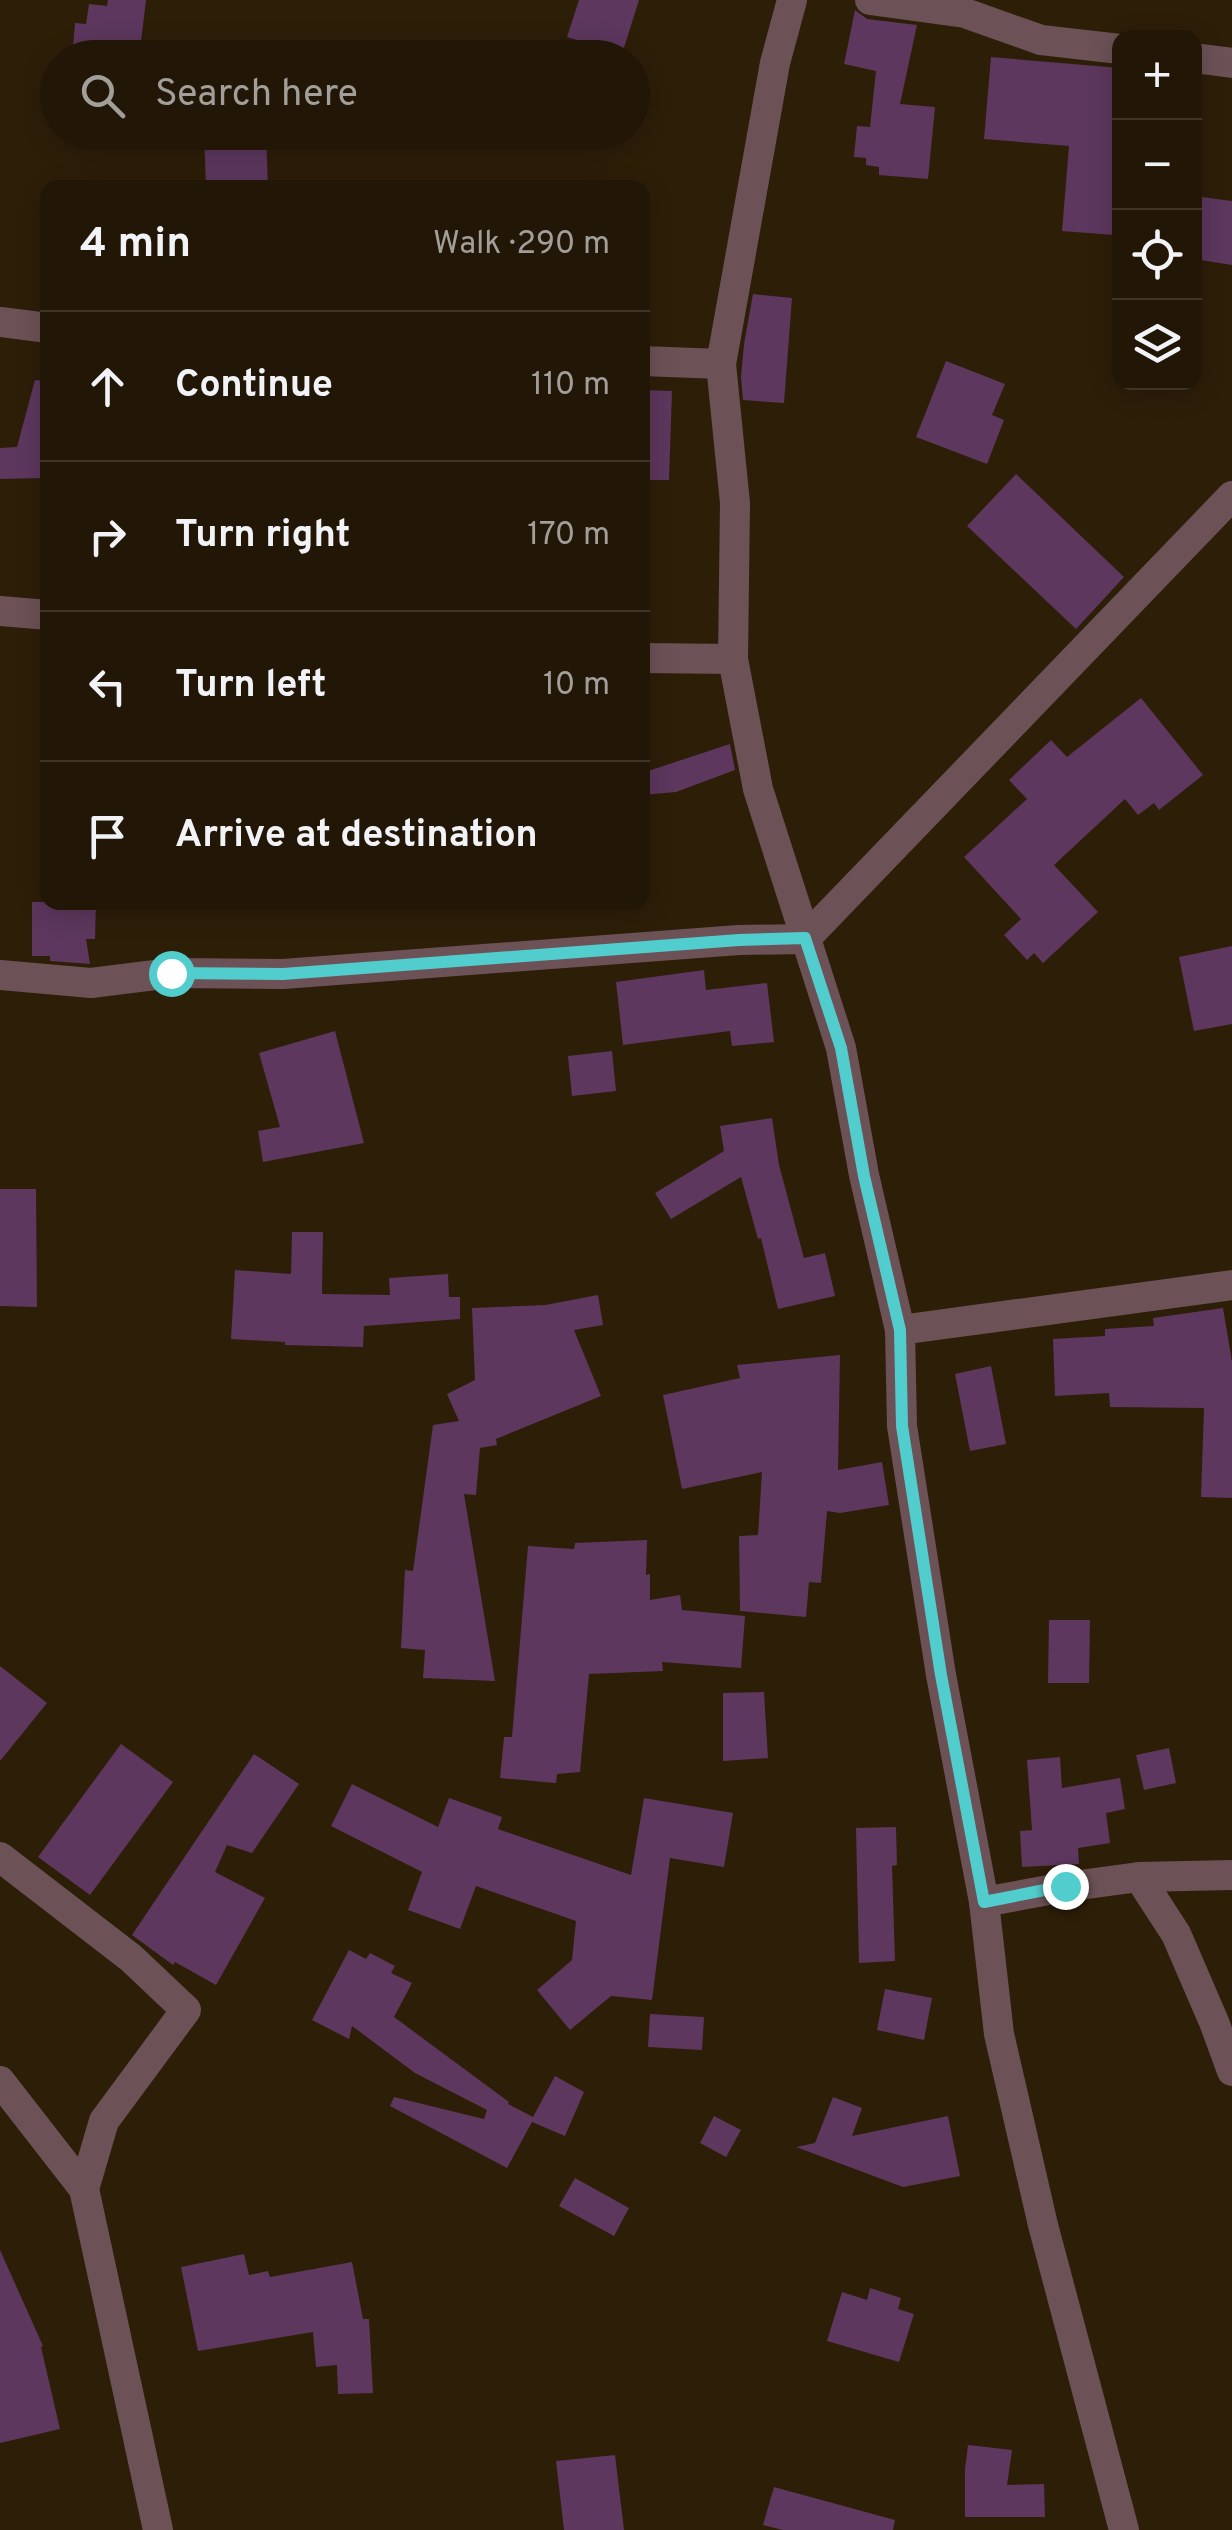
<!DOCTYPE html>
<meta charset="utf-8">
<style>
body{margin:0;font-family:Overpass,sans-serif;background:#2e2314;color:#f1f3f6}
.controls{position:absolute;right:30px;top:30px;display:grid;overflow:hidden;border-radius:20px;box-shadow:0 5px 25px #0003}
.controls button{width:90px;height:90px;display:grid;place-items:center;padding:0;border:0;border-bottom:2px solid #3f3528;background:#221606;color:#f1f3f6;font:50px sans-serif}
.stop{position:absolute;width:30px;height:30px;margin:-22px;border:8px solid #52cdcd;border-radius:50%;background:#fff}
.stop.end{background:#52cdcd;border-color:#fff;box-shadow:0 2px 10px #0008}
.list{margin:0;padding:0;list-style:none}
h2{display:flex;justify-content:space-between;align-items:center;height:130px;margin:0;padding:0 40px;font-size:42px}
h2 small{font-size:32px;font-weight:400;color:#a29f9b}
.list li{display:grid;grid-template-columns:65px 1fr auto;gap:30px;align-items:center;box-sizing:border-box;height:150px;padding:0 40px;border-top:2px solid #3f3528}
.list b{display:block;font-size:38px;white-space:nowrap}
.list em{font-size:32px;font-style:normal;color:#a29f9b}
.icon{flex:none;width:55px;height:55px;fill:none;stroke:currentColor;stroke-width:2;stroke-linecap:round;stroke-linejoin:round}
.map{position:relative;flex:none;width:1232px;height:2530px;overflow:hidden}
.search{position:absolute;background:#221606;box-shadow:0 5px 25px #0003;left:40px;top:40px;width:610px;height:110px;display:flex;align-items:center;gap:25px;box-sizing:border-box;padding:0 35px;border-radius:55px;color:#a29f9b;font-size:38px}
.panel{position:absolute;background:#221606;box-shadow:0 5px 25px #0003;left:40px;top:180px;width:610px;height:730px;border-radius:20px}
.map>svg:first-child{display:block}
</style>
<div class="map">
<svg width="1232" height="2530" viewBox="0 0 1232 2530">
<rect width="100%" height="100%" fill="#2d1e08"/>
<g fill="#5d375e">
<path d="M 108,0 L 146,0 L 139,58 L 72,58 L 75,23 L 86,24 L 89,4 L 107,6 Z"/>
<path d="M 579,0 L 639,0 L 622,54 L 567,37 Z"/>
<path d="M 855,10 L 867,19 L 917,25 L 900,104 L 935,107 L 928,179 L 879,175 L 879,167 L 866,165 L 866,158 L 854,157 L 857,126 L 870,127 L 876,71 L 844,64 Z"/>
<path d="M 991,57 L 1120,68 L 1120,167 L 1114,235 L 1062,231 L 1069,146 L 984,139 Z"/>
<path d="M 204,132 L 266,132 L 268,188 L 206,188 Z"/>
<path d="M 1194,196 L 1232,201 L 1232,265 L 1194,259 Z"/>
<path d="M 753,294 L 792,298 L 784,403 L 743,400 L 741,377 L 744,344 Z"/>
<path d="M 946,361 L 1005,384 L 992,415 L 1004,420 L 987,464 L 916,437 Z"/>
<path d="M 35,380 L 44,381 L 45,478 L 0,479 L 0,448 L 17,447 Z"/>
<path d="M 642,390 L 672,391 L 669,480 L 642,480 Z"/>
<path d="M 1016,474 L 1124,577 L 1076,629 L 967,526 Z"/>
<path d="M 1141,698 L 1203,775 L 1159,810 L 1154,803 L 1138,815 L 1125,799 L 1054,865 L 1098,912 L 1043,963 L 1034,953 L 1027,960 L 1004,935 L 1021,919 L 964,857 L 1027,799 L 1009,780 L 1051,740 L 1067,757 Z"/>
<path d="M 730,744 L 735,770 L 676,792 L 642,795 L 642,773 Z"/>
<path d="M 32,902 L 96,902 L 95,939 L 86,939 L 90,964 L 50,961 L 50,956 L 32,956 Z"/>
<path d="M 1232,946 L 1232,1024 L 1194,1031 L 1179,957 Z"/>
<path d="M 704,970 L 706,990 L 767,983 L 774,1042 L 732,1046 L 730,1031 L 623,1045 L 616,982 Z"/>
<path d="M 335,1031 L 364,1143 L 263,1162 L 258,1131 L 280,1127 L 259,1053 Z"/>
<path d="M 612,1051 L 616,1091 L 572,1096 L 568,1056 Z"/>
<path d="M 772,1118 L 779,1165 L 804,1258 L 825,1253 L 835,1296 L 778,1309 L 761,1238 L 758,1239 L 741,1177 L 671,1219 L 655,1193 L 724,1151 L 720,1126 Z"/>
<path d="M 0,1189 L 36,1189 L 37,1307 L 0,1306 Z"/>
<path d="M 292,1232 L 323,1232 L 322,1294 L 390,1295 L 389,1278 L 448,1274 L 449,1297 L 460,1297 L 460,1319 L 364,1326 L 363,1347 L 285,1345 L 285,1342 L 231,1339 L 235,1270 L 291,1274 Z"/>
<path d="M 598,1295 L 603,1325 L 574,1330 L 601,1396 L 496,1439 L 497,1445 L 480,1448 L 476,1495 L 464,1494 L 495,1681 L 423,1678 L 425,1650 L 401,1648 L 405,1570 L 413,1571 L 433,1425 L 459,1421 L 447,1394 L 475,1380 L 472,1308 L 545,1305 Z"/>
<path d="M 1223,1308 L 1232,1362 L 1232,1498 L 1201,1497 L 1204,1408 L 1110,1407 L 1109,1393 L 1055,1396 L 1053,1339 L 1105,1336 L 1105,1329 L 1154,1326 L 1153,1318 Z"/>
<path d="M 840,1355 L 838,1470 L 882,1462 L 889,1505 L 840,1513 L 827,1511 L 821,1583 L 809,1582 L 806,1617 L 740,1611 L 739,1536 L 758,1535 L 762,1472 L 682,1489 L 663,1395 L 740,1378 L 737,1365 Z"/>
<path d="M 991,1366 L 1006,1444 L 970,1451 L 955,1374 Z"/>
<path d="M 647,1540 L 646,1575 L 650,1574 L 650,1600 L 680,1595 L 682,1610 L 745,1616 L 741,1668 L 662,1662 L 663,1671 L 589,1674 L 580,1772 L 557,1774 L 556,1783 L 500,1778 L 504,1737 L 512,1737 L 528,1546 L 574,1549 L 575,1543 Z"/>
<path d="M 1049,1620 L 1090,1620 L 1089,1683 L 1048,1683 Z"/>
<path d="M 0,1666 L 47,1703 L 0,1761 Z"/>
<path d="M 764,1692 L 768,1758 L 723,1761 L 723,1693 Z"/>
<path d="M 121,1744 L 173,1782 L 90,1895 L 38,1857 Z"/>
<path d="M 1169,1748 L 1176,1783 L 1144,1790 L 1136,1755 Z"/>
<path d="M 254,1754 L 299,1784 L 252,1853 L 227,1845 L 215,1872 L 265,1898 L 216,1985 L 175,1962 L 173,1965 L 132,1935 Z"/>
<path d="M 1060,1757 L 1062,1788 L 1120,1778 L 1125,1809 L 1106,1813 L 1110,1843 L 1078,1848 L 1079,1864 L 1022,1867 L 1020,1831 L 1032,1830 L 1027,1760 Z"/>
<path d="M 352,1784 L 438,1827 L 449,1798 L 502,1817 L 498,1829 L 631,1875 L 644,1798 L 733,1813 L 724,1867 L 670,1858 L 652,2000 L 611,1996 L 570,2030 L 537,1990 L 572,1960 L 576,1921 L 476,1886 L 460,1929 L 408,1910 L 422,1872 L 331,1826 Z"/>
<path d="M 896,1827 L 897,1865 L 892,1866 L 895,1961 L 859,1963 L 856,1828 Z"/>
<path d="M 349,1950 L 366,1959 L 370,1953 L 395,1966 L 391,1973 L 412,1983 L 394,2017 L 509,2102 L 508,2104 L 533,2117 L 555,2076 L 584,2092 L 565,2136 L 532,2122 L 507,2168 L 390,2106 L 394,2097 L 484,2119 L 487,2110 L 415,2073 L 352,2026 L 349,2039 L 312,2020 Z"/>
<path d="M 885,1989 L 932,1998 L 924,2040 L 877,2030 Z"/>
<path d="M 650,2014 L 704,2017 L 702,2050 L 648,2047 Z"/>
<path d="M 833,2097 L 862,2108 L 852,2136 L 948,2116 L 960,2176 L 903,2187 L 796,2147 L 815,2143 Z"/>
<path d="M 714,2116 L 741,2130 L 726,2157 L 700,2143 Z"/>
<path d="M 575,2178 L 629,2208 L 614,2236 L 559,2206 Z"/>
<path d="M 0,2250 L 43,2346 L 41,2347 L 60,2429 L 0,2443 Z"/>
<path d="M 244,2254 L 249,2275 L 268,2271 L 270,2277 L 352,2262 L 363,2319 L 369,2319 L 373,2393 L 338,2394 L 337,2365 L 316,2367 L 313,2332 L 198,2351 L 181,2267 Z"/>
<path d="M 870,2288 L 901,2298 L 898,2309 L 914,2314 L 899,2362 L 827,2341 L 842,2292 L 867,2300 Z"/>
<path d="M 968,2445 L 1012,2450 L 1007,2485 L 1044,2484 L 1045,2517 L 965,2517 L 965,2469 Z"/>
<path d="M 615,2455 L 624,2530 L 564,2530 L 556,2461 Z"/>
<path d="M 774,2487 L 895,2520 L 893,2530 L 783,2530 L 763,2525 Z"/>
</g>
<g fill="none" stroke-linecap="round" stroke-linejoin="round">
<g stroke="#6c5257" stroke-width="30">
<path d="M 792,0 L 775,63 L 721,364 L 735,503 L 733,659 L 758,789 L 841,1048 L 864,1175 L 900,1330 L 902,1426 L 941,1675 L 984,1902 L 999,2034 L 1043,2225 L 1124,2530"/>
<path d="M 870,0 L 965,13 L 1041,40 L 1120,49"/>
<path d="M 1194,58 L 1232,63"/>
<path d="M 0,322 L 48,328"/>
<path d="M 642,361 L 721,364"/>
<path d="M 0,611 L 48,615"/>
<path d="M 642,658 L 733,659"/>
<path d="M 0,975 L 91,983 L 171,973 L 283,974 L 739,940 L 805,939 L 1232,496"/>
<path d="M 900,1330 L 1232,1285"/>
<path d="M 0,1857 L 131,1958 L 186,2010 L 104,2121 L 84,2189"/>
<path d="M 1139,1877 L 1176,1934 L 1214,2022 L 1232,2071"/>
<path d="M 984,1902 L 1065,1887 L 1139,1877 L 1232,1875"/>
<path d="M 0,2081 L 84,2189 L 158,2530"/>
</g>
</g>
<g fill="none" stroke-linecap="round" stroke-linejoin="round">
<path stroke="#52cdcd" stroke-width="12" d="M 171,973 L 283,974 L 739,940 L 805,938 L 841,1048 L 864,1176 L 900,1330 L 902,1426 L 941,1675 L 984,1902 L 1065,1886"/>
</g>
</svg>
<div class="controls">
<button>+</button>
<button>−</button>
<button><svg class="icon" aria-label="locate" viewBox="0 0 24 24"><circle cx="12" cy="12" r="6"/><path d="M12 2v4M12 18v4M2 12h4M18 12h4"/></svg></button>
<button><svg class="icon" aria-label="layers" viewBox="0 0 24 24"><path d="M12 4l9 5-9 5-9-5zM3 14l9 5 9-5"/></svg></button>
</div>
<div class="stop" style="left:171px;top:973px"></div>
<div class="stop end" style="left:1065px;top:1886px"></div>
<div class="search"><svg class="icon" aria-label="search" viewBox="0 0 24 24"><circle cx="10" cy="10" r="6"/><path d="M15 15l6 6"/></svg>Search here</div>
<section class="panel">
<h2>4 min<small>Walk · 290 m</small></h2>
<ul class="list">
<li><svg class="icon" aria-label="ahead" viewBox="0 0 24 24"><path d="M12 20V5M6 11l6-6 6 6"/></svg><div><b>Continue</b></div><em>110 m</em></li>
<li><svg class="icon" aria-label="right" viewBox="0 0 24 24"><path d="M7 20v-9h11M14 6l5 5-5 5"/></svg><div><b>Turn right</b></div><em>170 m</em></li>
<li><svg class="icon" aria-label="left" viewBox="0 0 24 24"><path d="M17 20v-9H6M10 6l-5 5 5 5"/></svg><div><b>Turn left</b></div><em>10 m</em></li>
<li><svg class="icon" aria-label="arrive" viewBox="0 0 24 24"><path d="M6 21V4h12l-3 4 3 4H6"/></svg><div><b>Arrive at destination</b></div></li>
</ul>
</section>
</div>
